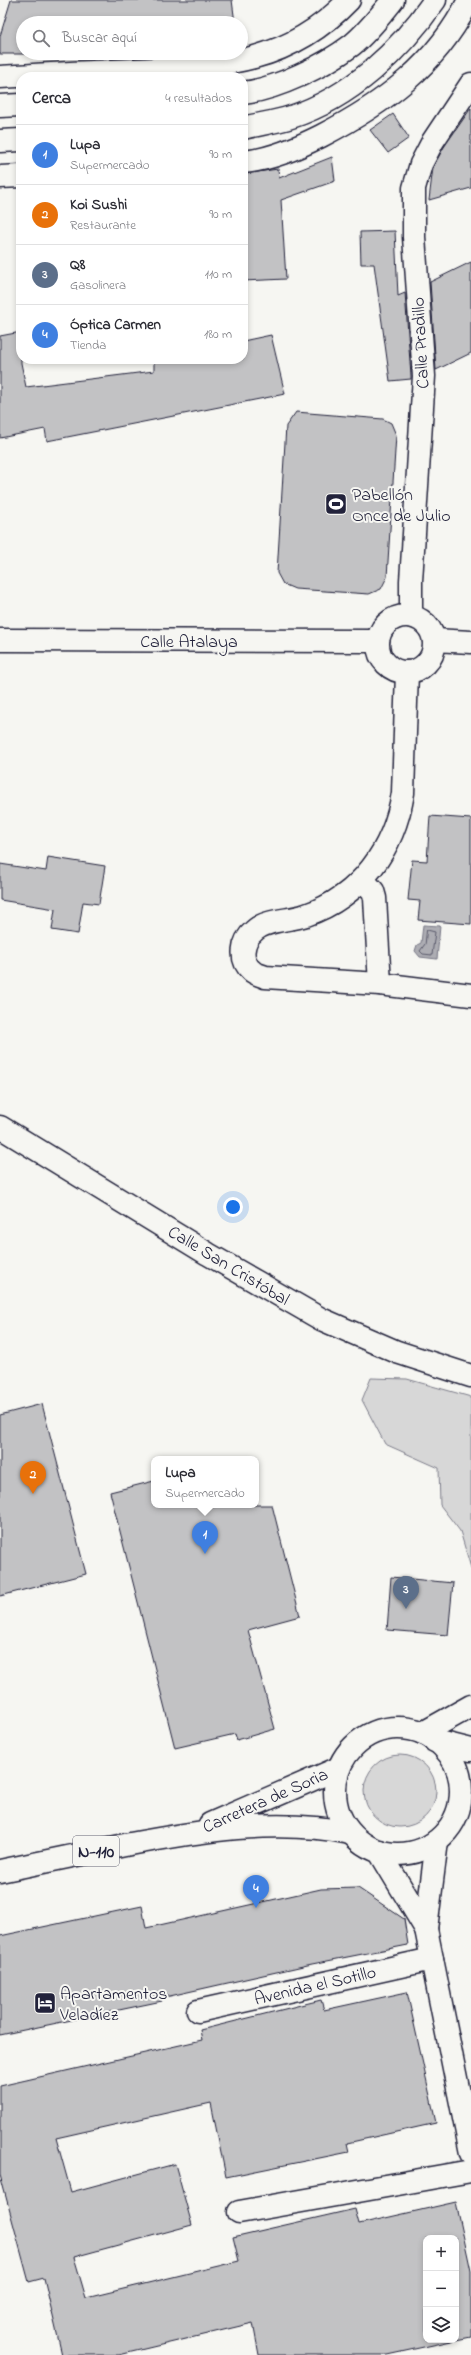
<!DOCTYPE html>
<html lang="es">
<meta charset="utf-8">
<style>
body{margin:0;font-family:"Indie Flower",sans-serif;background:#f7f7f7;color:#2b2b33}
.controls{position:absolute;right:12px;bottom:12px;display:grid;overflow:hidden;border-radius:8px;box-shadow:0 2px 6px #0003}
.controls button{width:36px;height:36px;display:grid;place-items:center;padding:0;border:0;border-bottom:1px solid #e1e1e2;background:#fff;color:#2b2b33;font:20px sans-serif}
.you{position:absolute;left:233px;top:1207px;width:14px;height:14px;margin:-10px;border:3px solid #fff;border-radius:50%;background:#1a73e8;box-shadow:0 0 0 6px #1a73e833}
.badge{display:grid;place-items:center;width:26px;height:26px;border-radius:50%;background:#22223b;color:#fff;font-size:13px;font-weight:700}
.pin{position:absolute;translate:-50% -33px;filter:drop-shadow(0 1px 2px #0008)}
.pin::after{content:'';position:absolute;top:21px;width:14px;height:12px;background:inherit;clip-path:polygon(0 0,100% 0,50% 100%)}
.popup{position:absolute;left:151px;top:1456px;width:108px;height:52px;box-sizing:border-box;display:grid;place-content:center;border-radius:8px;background:#fff;filter:drop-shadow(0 1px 3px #0005);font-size:13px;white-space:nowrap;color:#7c7c81}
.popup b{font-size:15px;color:#2b2b33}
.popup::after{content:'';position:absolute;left:50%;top:100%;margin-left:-8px;border:8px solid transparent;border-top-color:#fff}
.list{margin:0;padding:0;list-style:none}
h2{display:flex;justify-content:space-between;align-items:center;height:52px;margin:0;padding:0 16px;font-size:17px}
h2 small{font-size:13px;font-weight:400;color:#7c7c81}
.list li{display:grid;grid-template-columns:26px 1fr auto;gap:12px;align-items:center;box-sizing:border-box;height:60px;padding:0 16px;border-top:1px solid #e1e1e2}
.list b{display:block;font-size:15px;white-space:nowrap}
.list p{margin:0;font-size:13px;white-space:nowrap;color:#7c7c81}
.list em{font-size:13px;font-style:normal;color:#7c7c81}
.icon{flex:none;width:22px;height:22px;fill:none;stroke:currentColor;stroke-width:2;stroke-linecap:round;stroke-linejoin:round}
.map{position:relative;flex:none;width:471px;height:2355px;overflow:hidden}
.search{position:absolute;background:#fff;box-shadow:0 2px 6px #0003;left:16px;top:16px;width:232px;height:44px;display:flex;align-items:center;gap:10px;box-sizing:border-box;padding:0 14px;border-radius:22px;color:#7c7c81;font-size:15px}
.panel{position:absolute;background:#fff;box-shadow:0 2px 6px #0003;left:16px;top:72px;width:232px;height:292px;border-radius:16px}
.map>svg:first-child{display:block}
</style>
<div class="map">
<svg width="471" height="2355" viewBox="0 0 471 2355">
<rect width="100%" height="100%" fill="#f6f6f2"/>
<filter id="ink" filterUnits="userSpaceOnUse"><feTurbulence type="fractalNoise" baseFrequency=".025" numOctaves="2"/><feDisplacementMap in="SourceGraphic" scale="8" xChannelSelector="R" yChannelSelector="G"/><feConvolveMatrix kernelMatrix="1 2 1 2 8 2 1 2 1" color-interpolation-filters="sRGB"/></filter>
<g filter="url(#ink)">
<g fill="#d7d7d7" stroke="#7c7c89">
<path d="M 371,1378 L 407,1379 L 471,1397 L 471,1568 L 460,1531 L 440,1505 L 439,1468 L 385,1444 L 362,1400 Z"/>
<circle cx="400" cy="1791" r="36"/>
</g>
<path fill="#adadb3" stroke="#757583" d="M 423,925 L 440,926 L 437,959 L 420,957 L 415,951 L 417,945 L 421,943 Z"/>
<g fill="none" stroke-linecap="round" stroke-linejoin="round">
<path stroke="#5a5a6b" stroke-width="1" d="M 427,930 L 435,932 L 432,955 L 423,954 L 420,951 L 425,944 Z"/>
</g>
<g fill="#c2c2c4" stroke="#22223b">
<path d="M 11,0 L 232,0 L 235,23 L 23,23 L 23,53 L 152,53 L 150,56 L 113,58 L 57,54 L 0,54 L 0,36 Z"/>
<path d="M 471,108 L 471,188 L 429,200 L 433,167 L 444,147 Z"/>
<path d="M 393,114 L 409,138 L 388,153 L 370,130 Z"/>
<path d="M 332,157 L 335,181 L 281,200 L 286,279 L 243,281 L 243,174 L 278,169 L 279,178 Z"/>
<path d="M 395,231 L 398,296 L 405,293 L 411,376 L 411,379 L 390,381 L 374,264 L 361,264 L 360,232 Z"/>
<path d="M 471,262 L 471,353 L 436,370 L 430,282 Z"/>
<path d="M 21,332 L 21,363 L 26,387 L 154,371 L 154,359 L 243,359 L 243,341 L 271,335 L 285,394 L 47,441 L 45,429 L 0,438 L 0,336 Z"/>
<path d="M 296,412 L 383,419 L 391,423 L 396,435 L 387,577 L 381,589 L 369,594 L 295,589 L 283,584 L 277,573 L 286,426 Z"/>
<path d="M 430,816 L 471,819 L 471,924 L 418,920 L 420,901 L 408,900 L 412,860 L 427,861 Z"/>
<path d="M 48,857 L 105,866 L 99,904 L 83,902 L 78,934 L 52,930 L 55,909 L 0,900 L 0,864 L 46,871 Z"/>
<path d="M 42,1404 L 86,1574 L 0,1596 L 0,1415 Z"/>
<path d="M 154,1481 L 154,1505 L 272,1505 L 300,1616 L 248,1630 L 275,1729 L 237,1740 L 235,1734 L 175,1748 L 110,1492 Z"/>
<path d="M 391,1577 L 453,1583 L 448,1635 L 387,1630 Z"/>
<path d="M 358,1888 L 404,1919 L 408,1945 L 312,1964 L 161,1998 L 162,2001 L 0,2035 L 0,1936 L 142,1906 L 146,1928 L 321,1889 Z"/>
<path d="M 407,1992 L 436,2123 L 347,2143 L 349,2152 L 226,2177 L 211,2103 L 56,2138 L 71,2192 L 175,2164 L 192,2225 L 74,2257 L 86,2298 L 239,2261 L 233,2237 L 355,2209 L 359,2224 L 456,2202 L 471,2271 L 471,2337 L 456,2340 L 456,2238 L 426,2238 L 426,2340 L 456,2340 L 387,2355 L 259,2355 L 253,2323 L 119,2355 L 62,2355 L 44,2278 L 29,2282 L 0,2175 L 0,2086 L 202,2040 L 200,2030 L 321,2000 L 324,2010 Z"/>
</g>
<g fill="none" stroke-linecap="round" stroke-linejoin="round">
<g stroke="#22223b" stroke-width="25">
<g id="minor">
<path d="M 0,77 C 45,74 89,72 134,70 C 219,66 286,66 349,0"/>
<path d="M 243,162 C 270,160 297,148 321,136 C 383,104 437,65 469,0"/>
<path d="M 0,177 L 21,176"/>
<path d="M 411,616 L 411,581 L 424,376 L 414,237 L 414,188 L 421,164 L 433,141 L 471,84"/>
<circle cx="406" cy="644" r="28"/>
<path d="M 0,640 L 378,641"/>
<path d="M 434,640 L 471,642"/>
<path d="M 407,672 L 403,793 C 394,849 361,896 306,915 C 290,921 266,919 254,931 C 242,941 239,960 252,971 C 255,974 261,975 265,977 L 380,984 L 471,995"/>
<path d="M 363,880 L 373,891 L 375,898 L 380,984"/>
<path d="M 426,1929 L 471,2153"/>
<path d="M 198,2011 L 432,1959"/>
<path d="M 239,2212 L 471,2171"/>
</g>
</g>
<g stroke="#22223b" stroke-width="25">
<path id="major" d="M 0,1127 L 208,1254 L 321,1319 L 397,1352 L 471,1376"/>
</g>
<g stroke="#22223b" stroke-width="25">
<g id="highway">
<path d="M 243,93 C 277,89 324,66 352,45 C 367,33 381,15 393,0"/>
<path d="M 0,106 L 21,105"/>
<path d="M 243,128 C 259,124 276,122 291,117 C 350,98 400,51 435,0"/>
<path d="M 0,141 L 21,140"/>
<circle cx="398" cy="1791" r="63"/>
<path d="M 423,1733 L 471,1706"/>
<path d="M 435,1741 L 471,1750"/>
<path d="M 210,1824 L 339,1768"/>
<path d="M 379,1851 L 426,1929"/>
<path d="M 0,1871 C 42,1862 83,1854 125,1845 C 199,1831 275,1818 350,1833"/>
<path d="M 426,1929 L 437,1841"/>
</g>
</g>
<use href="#minor" stroke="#f6f6f2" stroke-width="22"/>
<use href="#major" stroke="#f6f6f2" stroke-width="22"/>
<use href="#highway" stroke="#f6f6f2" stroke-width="22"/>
</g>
</g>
<defs>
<g id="stadium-square" transform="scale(1.15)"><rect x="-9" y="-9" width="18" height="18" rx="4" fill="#22223b" stroke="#f6f6f2"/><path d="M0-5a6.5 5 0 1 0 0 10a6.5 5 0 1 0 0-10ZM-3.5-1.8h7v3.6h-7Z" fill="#fff"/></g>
<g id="hotel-square" transform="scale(1.15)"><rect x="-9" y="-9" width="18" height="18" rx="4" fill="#22223b" stroke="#f6f6f2"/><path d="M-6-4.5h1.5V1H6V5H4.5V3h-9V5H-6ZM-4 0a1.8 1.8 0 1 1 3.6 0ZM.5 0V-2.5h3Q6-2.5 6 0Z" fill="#fff"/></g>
</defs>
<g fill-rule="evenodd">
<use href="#stadium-square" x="336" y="504"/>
<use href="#hotel-square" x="45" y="2003"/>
</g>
<g text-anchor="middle" stroke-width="4" stroke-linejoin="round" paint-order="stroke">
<rect fill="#f6f6f2" stroke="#626272" stroke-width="1" x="73" y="1836" width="46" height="30" rx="3"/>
<g font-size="17" font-weight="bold" fill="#22223b">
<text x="96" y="1857">N-110</text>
</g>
<g font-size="18" fill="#22223b" stroke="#f6f6f2">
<text transform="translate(420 343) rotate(-93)" y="6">Calle Pradillo</text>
<text x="189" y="647">Calle Atalaya</text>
<text transform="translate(229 1265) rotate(31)" y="6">Calle San Cristóbal</text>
<text transform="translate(265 1800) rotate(-24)" y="6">Carretera de Soria</text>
<text transform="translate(315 1985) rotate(-13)" y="6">Avenida el Sotillo</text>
</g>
<g font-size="18" fill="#22223b" stroke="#f6f6f2" text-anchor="start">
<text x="352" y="500">Pabellón<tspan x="352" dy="21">Once de Julio</tspan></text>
<text x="60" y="1999">Apartamentos<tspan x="60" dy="21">Veladíez</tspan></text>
</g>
</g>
</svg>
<div class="controls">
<button>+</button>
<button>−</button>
<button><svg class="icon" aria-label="layers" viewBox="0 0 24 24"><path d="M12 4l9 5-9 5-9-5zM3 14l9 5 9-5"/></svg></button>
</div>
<div class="you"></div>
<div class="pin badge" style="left:205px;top:1554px;background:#3f7fe0">1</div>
<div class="popup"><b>Lupa</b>Supermercado</div>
<div class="pin badge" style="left:33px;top:1494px;background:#e8710a">2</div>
<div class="pin badge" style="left:406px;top:1609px;background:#5c6f8a">3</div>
<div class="pin badge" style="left:256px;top:1908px;background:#3f7fe0">4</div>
<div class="search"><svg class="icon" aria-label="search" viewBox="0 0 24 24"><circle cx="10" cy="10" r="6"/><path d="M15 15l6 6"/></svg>Buscar aquí</div>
<section class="panel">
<h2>Cerca<small>4 resultados</small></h2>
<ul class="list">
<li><span class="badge" style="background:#3f7fe0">1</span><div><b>Lupa</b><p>Supermercado</p></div><em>90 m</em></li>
<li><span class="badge" style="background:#e8710a">2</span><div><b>Koi Sushi</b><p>Restaurante</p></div><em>90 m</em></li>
<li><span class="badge" style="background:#5c6f8a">3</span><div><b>Q8</b><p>Gasolinera</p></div><em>110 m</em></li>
<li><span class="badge" style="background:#3f7fe0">4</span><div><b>Óptica Carmen</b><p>Tienda</p></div><em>180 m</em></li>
</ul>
</section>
</div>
